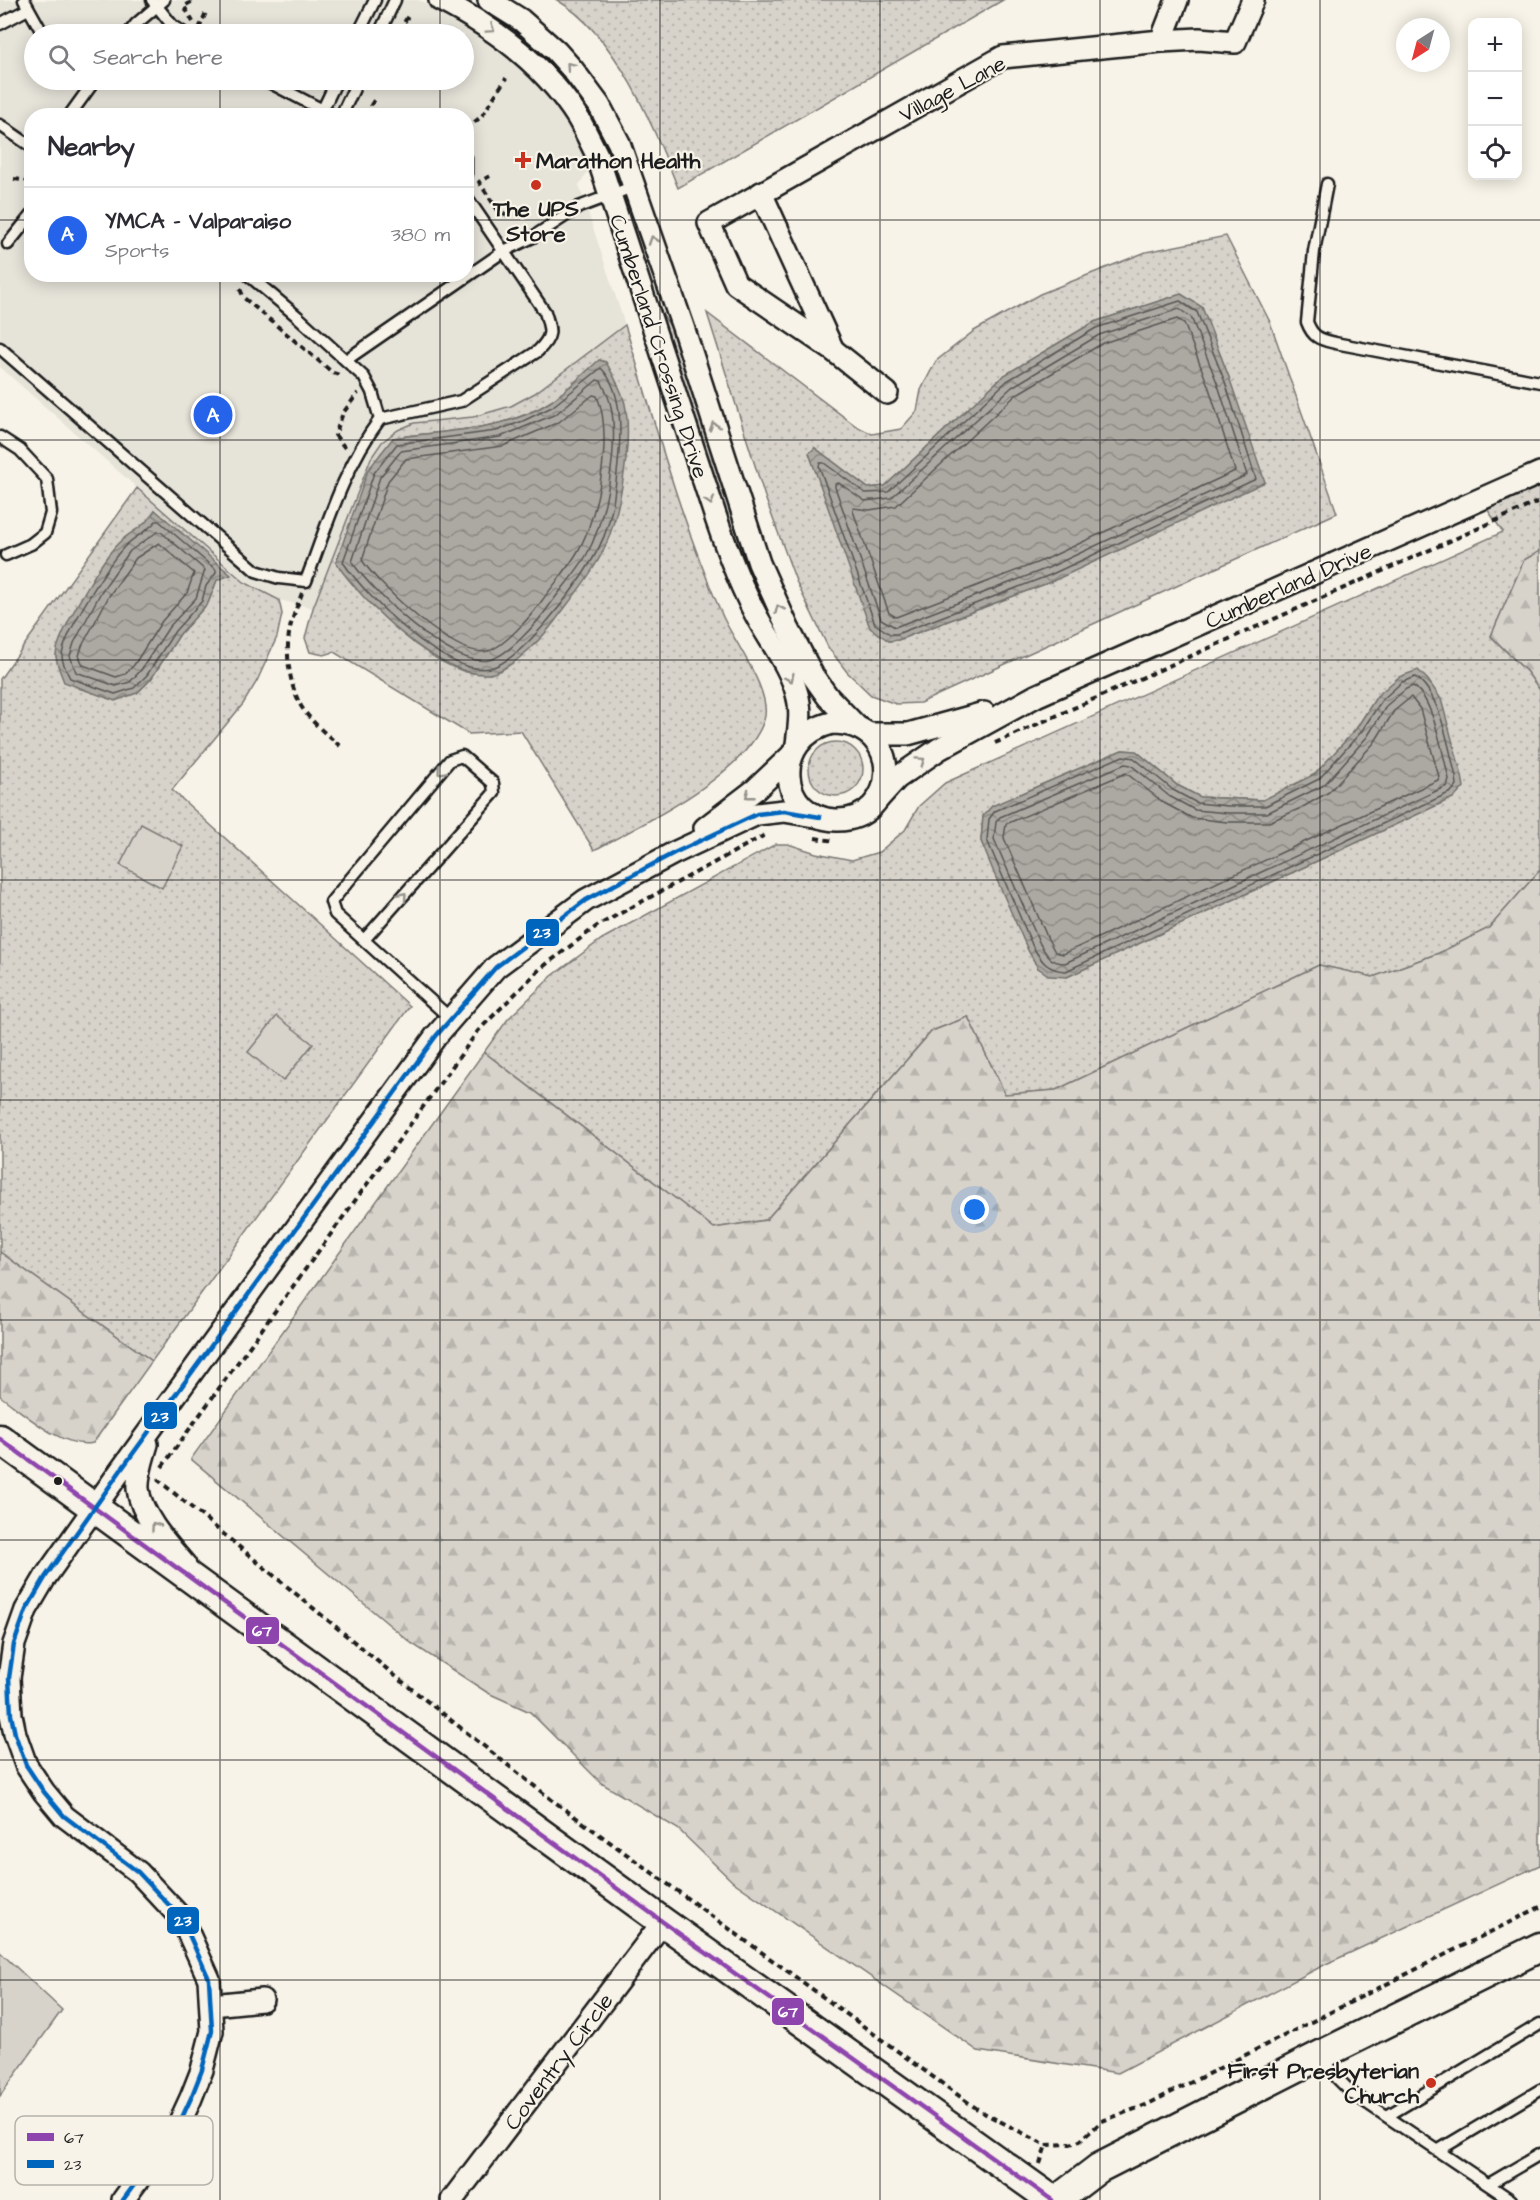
<!DOCTYPE html>
<meta charset="utf-8">
<style>
body{margin:0;font-family:"Architects Daughter",sans-serif;background:#f7f7f7;color:#2b2b33}
.controls{position:absolute;right:18px;top:18px;display:grid;overflow:hidden;border-radius:12px;box-shadow:0 3px 15px #0003}
.controls button{width:54px;height:54px;display:grid;place-items:center;padding:0;border:0;border-bottom:2px solid #e1e1e2;background:#fff;color:#2b2b33;font:30px sans-serif}
.compass{position:absolute;left:1396px;top:18px;width:54px;height:54px;border-radius:50%;background:#fff;box-shadow:0 3px 15px #0003;rotate:216deg}
.you{position:absolute;left:975px;top:1210px;width:21px;height:21px;margin:-15px;border:4px solid #fff;border-radius:50%;background:#1a73e8;box-shadow:0 0 0 9px #1a73e833}
.badge{display:grid;place-items:center;width:39px;height:39px;border-radius:50%;background:#2563eb;color:#fff;font-size:20px;font-weight:700}
.pin{position:absolute;translate:-50% -50%;border:3px solid #fff;box-shadow:0 2px 6px #0006}
.list{margin:0;padding:0;list-style:none}
h2{display:flex;justify-content:space-between;align-items:center;height:78px;margin:0;padding:0 24px;font-size:26px}
h2 small{font-size:20px;font-weight:400;color:#7c7c81}
.list li{display:grid;grid-template-columns:39px 1fr auto;gap:18px;align-items:center;box-sizing:border-box;height:96px;padding:0 24px;border-top:2px solid #e1e1e2}
.list b{display:block;font-size:22px;white-space:nowrap}
.list p{margin:0;font-size:20px;white-space:nowrap;color:#7c7c81}
.list em{font-size:20px;font-style:normal;color:#7c7c81}
.icon{flex:none;width:33px;height:33px;fill:none;stroke:currentColor;stroke-width:2;stroke-linecap:round;stroke-linejoin:round}
.map{position:relative;flex:none;width:1540px;height:2200px;overflow:hidden}
.search{position:absolute;background:#fff;box-shadow:0 3px 15px #0003;left:24px;top:24px;width:450px;height:66px;display:flex;align-items:center;gap:15px;box-sizing:border-box;padding:0 21px;border-radius:33px;color:#7c7c81;font-size:22px}
.panel{position:absolute;background:#fff;box-shadow:0 3px 15px #0003;left:24px;top:108px;width:450px;height:174px;border-radius:24px}
.map>svg:first-child{display:block}
</style>
<div class="map">
<svg width="1540" height="2200" viewBox="0 0 1540 2200">
<defs>
<pattern id="grass-dots" width="8" height="8" patternUnits="userSpaceOnUse" patternTransform="scale(1.5)"><rect width="8" height="8" fill="#d7d3cb"/><path d="M2 2h.1M6 6h.1" fill="none" stroke="#b8b5ae" stroke-width="1.8" stroke-linecap="round"/></pattern>
<pattern id="forest-firs" width="22" height="20" patternUnits="userSpaceOnUse" patternTransform="scale(1.5)"><rect width="22" height="20" fill="#d7d3cb"/><path d="M5 1l3.5 6h-7zM16 11l3.5 6h-7z" fill="#b8b5ae"/></pattern>
<pattern id="water-waves" width="16" height="10" patternUnits="userSpaceOnUse" patternTransform="scale(1.5)"><rect width="16" height="10" fill="#aca9a2"/><path d="M0 5q4-4 8 0t8 0" fill="none" stroke="#8b8983"/></pattern>
</defs>
<rect width="100%" height="100%" fill="#f7f3e8"/>
<filter id="ink" filterUnits="userSpaceOnUse"><feTurbulence type="fractalNoise" baseFrequency=".0167" numOctaves="2"/><feDisplacementMap in="SourceGraphic" scale="12" xChannelSelector="R" yChannelSelector="G"/><feConvolveMatrix kernelMatrix="1 2 1 2 8 2 1 2 1" color-interpolation-filters="sRGB"/></filter>
<g filter="url(#ink)">
<path fill="#e6e3d9" fill-rule="evenodd" d="M 0,0 L 418,0 L 453,15 L 524,66 L 564,112 L 588,154 L 589,170 L 579,185 L 625,325 L 535,393 L 511,406 L 473,417 L 414,423 L 382,442 L 371,458 L 313,608 L 279,600 L 244,582 L 0,367 ZM 34,34 L 464,34 L 464,80 L 34,80 ZM 32,116 L 466,116 L 466,274 L 32,274 Z"/>
<g fill="url(#grass-dots)" stroke="#7a7874" stroke-width="1.5" fill-rule="evenodd">
<path d="M 557,0 L 1003,0 L 678,188 C 654,127 616,34 557,0 Z"/>
<path d="M 1226,236 L 1270,322 L 1337,513 L 920,703 L 896,704 L 871,695 L 847,672 L 828,647 L 796,581 L 765,497 L 707,313 L 856,426 L 872,434 L 901,429 L 917,411 L 921,390 L 936,361 L 974,331 L 1040,294 L 1146,252 ZM 1181,294 L 1202,308 L 1230,380 L 1053,581 L 898,640 L 889,641 L 815,448 L 868,488 L 885,486 L 1003,376 L 1094,322 Z"/>
<path d="M 661,313 L 675,333 L 808,685 L 806,686 L 767,615 L 736,545 Z"/>
<path d="M 625,325 C 655,423 681,523 723,617 C 735,643 773,693 764,720 C 747,774 642,825 594,850 L 521,731 L 469,734 L 334,652 L 324,655 L 310,652 L 305,638 L 313,608 L 371,458 L 382,442 L 398,430 L 414,423 L 473,417 L 511,406 L 535,393 ZM 600,360 L 491,674 C 482,673 472,674 463,671 C 427,659 396,628 369,603 L 393,438 C 445,430 504,432 550,402 C 567,391 583,374 600,360 Z"/>
<path d="M 1540,485 L 1540,551 L 1524,560 L 1491,636 L 1527,672 L 1540,690 L 1540,870 L 1489,928 L 1439,953 L 1373,977 L 1319,965 L 1056,1090 L 1005,1094 L 968,1017 L 932,1031 L 766,1220 L 714,1228 L 484,1052 L 508,1019 L 552,976 L 602,939 L 776,844 L 788,844 L 816,853 L 852,860 L 879,852 L 905,830 L 919,806 L 945,783 L 1503,532 L 1487,509 ZM 1377,696 L 1455,797 L 1067,977 L 1038,968 L 1028,950 L 981,841 L 983,816 L 992,806 L 1122,750 L 1136,751 L 1177,785 L 1200,797 L 1263,800 L 1315,775 L 1356,729 Z"/>
<path d="M 137,488 L 244,582 L 279,600 L 282,614 L 277,637 L 257,681 L 243,704 L 172,790 L 410,1006 L 152,1361 L 0,1252 L 0,679 ZM 155,510 L 217,580 L 208,603 L 180,634 L 151,679 L 137,693 L 95,693 L 78,688 L 56,656 C 63,629 100,558 122,540 C 129,534 138,531 145,525 C 149,521 152,515 155,510 Z"/>
<circle cx="836" cy="769" r="27"/>
</g>
<g fill="url(#forest-firs)" stroke="#7a7874" stroke-width="1.5">
<path d="M 1540,551 L 1540,690 L 1527,672 L 1491,636 L 1524,560 Z"/>
<path d="M 1540,870 L 1540,1865 L 1326,1964 L 1118,2073 L 978,2051 L 732,1881 L 678,1829 L 601,1783 L 530,1712 L 488,1693 L 411,1643 L 191,1459 L 484,1052 L 714,1228 L 766,1220 L 932,1031 L 968,1017 L 1005,1094 L 1056,1090 L 1319,965 L 1373,977 L 1439,953 L 1489,928 Z"/>
<path d="M 0,1252 L 152,1361 L 93,1443 C 63,1450 24,1413 0,1396 Z"/>
</g>
<g fill="#d7d3cb" stroke="#7a7874" stroke-width="1.5">
<path d="M 141,824 L 183,846 L 162,888 L 120,865 Z"/>
<path d="M 277,1016 L 313,1044 L 283,1081 L 248,1052 Z"/>
<path d="M 0,1952 L 62,2010 L 0,2096 Z"/>
</g>
<g fill="url(#water-waves)" stroke="#72716c" stroke-width="1.5">
<path d="M 1181,294 L 1202,307 L 1230,380 L 1265,482 L 1053,581 L 898,640 L 889,641 L 870,628 L 809,453 L 815,448 L 868,488 L 885,486 L 1003,376 L 1094,322 Z"/>
<path d="M 599,360 L 606,362 C 613,375 622,390 625,404 C 633,444 619,527 597,562 C 585,583 569,602 555,621 C 543,637 510,672 489,674 C 437,677 364,603 336,563 L 368,470 L 393,438 C 445,430 504,432 550,402 C 567,391 583,374 599,360 Z"/>
<path d="M 155,510 L 231,575 L 217,580 L 208,603 L 180,634 L 151,679 L 137,693 L 115,701 L 64,682 C 61,674 56,664 56,655 C 57,635 105,553 122,540 C 136,528 145,527 155,510 Z"/>
<path d="M 1418,670 L 1428,680 L 1441,699 L 1462,776 L 1464,787 L 1455,797 L 1067,977 L 1050,976 L 1038,968 L 1028,950 L 996,878 L 981,841 L 983,816 L 992,806 L 1122,750 L 1136,751 L 1177,785 L 1200,797 L 1263,800 L 1315,774 L 1356,729 L 1377,696 L 1399,677 Z"/>
</g>
<g fill="none" stroke-linecap="round" stroke-linejoin="round">
<g stroke="#565452" stroke-width="1.5">
<path d="M 1180,301 L 1197,312 L 1225,382 L 1256,479 L 1050,575 L 897,634 L 890,634 L 875,624 L 819,466 L 820,463 L 824,463 L 865,493 L 888,492 L 1007,381 L 1096,328 Z"/>
<path d="M 1179,309 L 1191,317 L 1218,385 L 1247,475 L 1048,568 L 895,627 L 881,619 L 835,487 L 835,484 L 839,483 L 865,501 L 891,498 L 1012,387 L 1099,335 Z"/>
<path d="M 1177,319 L 1184,323 L 1209,388 L 1235,471 L 1044,560 L 896,617 L 889,613 L 853,511 L 853,508 L 869,510 L 896,506 L 1017,394 L 1103,343 Z"/>
<path d="M 601,368 C 627,394 620,449 616,482 C 614,492 614,503 611,513 C 608,528 600,547 592,560 C 575,588 523,660 490,668 C 447,677 365,596 343,562 L 374,473 L 397,444 L 496,431 L 523,421 L 552,407 Z"/>
<path d="M 597,380 L 601,381 C 605,389 610,399 611,407 C 619,446 606,519 587,554 C 577,572 561,589 549,606 C 538,622 508,656 489,660 C 450,668 372,591 352,562 L 380,477 L 401,451 L 500,437 L 556,414 Z"/>
<path d="M 593,395 L 597,396 C 613,434 599,515 578,551 C 568,569 553,585 541,602 C 531,616 504,647 488,651 C 456,659 379,586 362,560 L 388,481 L 406,459 L 503,446 L 559,422 Z"/>
<path d="M 156,521 L 159,521 L 216,570 L 216,573 L 206,586 L 202,601 L 175,631 L 147,675 L 134,688 L 115,694 L 70,678 C 67,672 62,663 62,656 C 63,635 109,563 124,547 C 133,537 147,532 156,521 Z"/>
<path d="M 157,532 L 161,532 L 205,570 L 196,598 L 169,627 L 141,670 L 130,682 L 116,686 L 76,672 L 70,656 L 74,643 L 101,592 L 130,551 Z"/>
<path d="M 159,543 L 194,573 L 187,593 L 162,621 L 134,665 L 125,674 L 116,677 L 83,665 L 79,656 L 82,646 L 109,596 L 136,558 Z"/>
<path d="M 1415,677 C 1440,691 1449,750 1456,777 L 1457,785 L 1451,792 L 1066,971 C 1047,970 1042,962 1033,947 L 987,840 L 989,819 L 995,811 L 1123,756 L 1134,758 L 1173,790 L 1197,803 L 1228,806 L 1265,806 L 1319,779 L 1361,732 L 1382,700 L 1402,682 Z"/>
<path d="M 1413,686 C 1433,697 1443,756 1449,779 L 1447,786 L 1065,963 C 1050,963 1047,955 1040,944 L 994,839 L 996,822 L 1000,817 L 1125,764 L 1131,765 L 1169,796 L 1195,810 L 1228,813 L 1267,813 L 1324,785 L 1367,737 L 1387,705 L 1406,689 Z"/>
<path d="M 1411,697 L 1420,709 L 1439,777 L 1438,780 L 1063,954 L 1055,952 L 1048,939 L 1004,838 L 1006,824 L 1126,773 L 1164,803 L 1192,818 L 1227,822 L 1269,822 L 1301,808 L 1329,792 L 1374,743 L 1394,711 Z"/>
</g>
<g stroke="#1c1c1c" stroke-width="15">
<g id="lane">
<path d="M 24,0 L 43,34"/>
<path d="M 152,0 L 172,25 L 185,34"/>
<path d="M 0,24 L 28,9"/>
<path d="M 128,34 L 136,24 L 164,0"/>
<path d="M 358,34 L 375,0"/>
<path d="M 379,34 L 395,0"/>
<path d="M 265,80 L 334,116"/>
<path d="M 323,109 L 337,80"/>
<path d="M 69,116 L 95,80"/>
<path d="M 341,116 L 358,80"/>
<path d="M 0,125 L 32,147"/>
<path d="M 466,158 L 466,177"/>
<path d="M 1327,184 L 1314,251 L 1307,322 C 1313,338 1320,339 1335,343 L 1540,382"/>
<path d="M 8,244 L 32,214"/>
<path d="M 247,274 L 298,317 L 364,377 L 372,392 L 380,419"/>
<path d="M 0,348 L 256,571 L 279,578 L 306,581 C 327,525 344,467 380,419 L 461,401 L 538,351 C 553,336 551,331 545,312 L 466,196"/>
<path d="M 346,360 L 504,251 L 533,237 L 579,207 L 635,186"/>
<path d="M 0,437 L 20,450 L 47,479 L 51,513 L 45,533 L 31,544 L 6,555"/>
<path d="M 364,940 L 494,793 L 493,783 L 462,756 L 450,760 L 331,902 L 335,914 L 451,1019"/>
<path d="M 1321,2055 L 1338,2079 L 1352,2093 L 1511,2200"/>
<path d="M 1387,2116 L 1540,2024"/>
<path d="M 1439,2150 L 1540,2090"/>
<path d="M 1489,2184 L 1540,2154"/>
</g>
</g>
<g stroke="#1c1c1c" stroke-width="26">
<g id="street">
<path d="M 440,0 C 495,28 545,65 578,118 C 585,130 591,143 597,155 L 717,521 C 728,553 740,585 756,615 C 769,640 790,666 797,694 C 802,710 799,728 797,744"/>
<path d="M 489,0 L 521,20 L 556,51 L 573,70 L 599,105 L 619,143 L 683,327 L 759,563 L 788,628 L 813,676 L 828,697 L 857,727"/>
<path d="M 1161,41 L 1199,39 L 1235,42 L 1253,0"/>
<path d="M 761,193 L 832,348"/>
<path d="M 887,393 L 833,350 L 736,284 L 709,223 L 1003,57 L 1161,41 L 1177,0"/>
<path d="M 832,723 C 907,723 899,822 836,820 C 778,818 770,738 832,723 Z"/>
<path d="M 869,734 L 908,734 L 984,713"/>
<path d="M 877,800 L 897,778 L 939,749 L 1036,696 L 1540,473"/>
<path d="M 705,828 L 756,789 L 792,755"/>
<path d="M 147,1444 C 143,1458 137,1474 138,1489 C 141,1516 168,1545 185,1565"/>
<path d="M 212,2005 L 262,2000"/>
<path d="M 123,2200 L 179,2124 L 191,2098 L 202,2070 L 212,2031 L 209,1979 L 182,1919 L 138,1872 L 64,1816 L 44,1792 L 26,1765 L 15,1734 L 11,1715 L 9,1678 L 14,1644 L 26,1610 L 46,1576 L 121,1470 L 436,1036 L 496,967 L 586,900 L 674,853 L 757,814 L 784,811 L 820,817"/>
<path d="M 452,2200 L 663,1922"/>
</g>
</g>
<g stroke="#1c1c1c" stroke-width="33">
<g id="secondary">
<path d="M 0,1439 L 663,1922 L 1052,2200"/>
<path d="M 1057,2200 L 1099,2168 L 1321,2055 L 1540,1947"/>
</g>
</g>
<g stroke="#1c1c1c" stroke-width="4" stroke-dasharray="6 4.5" stroke-linecap="butt">
<path d="M 193,22 L 184,6 L 195,0"/>
<path d="M 199,29 L 207,10"/>
<path d="M 399,31 L 408,16"/>
<path d="M 234,34 L 237,27"/>
<path d="M 372,116 L 371,105 L 375,99"/>
<path d="M 449,116 L 450,113"/>
<path d="M 466,129 L 482,116 L 506,78"/>
<path d="M 490,176 L 479,182 L 497,209 L 510,217"/>
<path d="M 14,179 L 32,181"/>
<path d="M 240,289 L 244,298 L 333,373 L 340,375"/>
<path d="M 345,448 L 335,435 L 343,413 L 358,393"/>
<path d="M 302,593 C 298,604 293,616 290,628 C 285,652 289,685 301,706 C 311,722 326,734 340,746"/>
<path d="M 995,743 L 1540,501"/>
<path d="M 815,838 L 834,841"/>
<path d="M 162,1467 L 478,1031 L 540,969 L 597,926 L 765,835"/>
<path d="M 157,1479 L 399,1679 L 552,1800 L 980,2111 L 1046,2145 L 1070,2144 L 1080,2141 L 1102,2121 L 1146,2105 L 1540,1907"/>
<path d="M 1040,2164 L 1046,2145"/>
</g>
<use href="#lane" stroke="#f7f3e8" stroke-width="10"/>
<use href="#street" stroke="#f7f3e8" stroke-width="21"/>
<use href="#secondary" stroke="#f7f3e8" stroke-width="28"/>
<g stroke="#f7f3e8" stroke-width="9">
<path id="bus-1" d="M 0,1439 L 663,1922 L 1052,2200"/>
</g>
<g stroke="#f7f3e8" stroke-width="9">
<path id="bus-2" d="M 123,2200 L 179,2124 L 191,2098 L 202,2070 L 212,2031 L 209,1979 L 182,1919 L 138,1872 L 64,1816 L 44,1792 L 26,1765 L 15,1734 L 11,1715 L 9,1678 L 14,1644 L 26,1610 L 46,1576 L 121,1470 L 436,1036 L 496,967 L 586,900 L 674,853 L 757,814 L 784,811 L 820,817"/>
</g>
<use href="#bus-1" stroke="#8e44ad" stroke-width="4.5"/>
<use href="#bus-2" stroke="#0065bd" stroke-width="4.5"/>
</g>
<defs><path id="oneway-chevron" d="M-2-3.5L2.5 0L-2 3.5" fill="none" stroke-width="1.6" stroke-linecap="round" stroke-linejoin="round" transform="scale(1.5)"/></defs>
<g stroke="#94928c">
<use href="#oneway-chevron" transform="translate(491 29) rotate(34)"/>
<use href="#oneway-chevron" transform="translate(570 66) rotate(-131)"/>
<use href="#oneway-chevron" transform="translate(653 240) rotate(-109)"/>
<use href="#oneway-chevron" transform="translate(714 426) rotate(-108)"/>
<use href="#oneway-chevron" transform="translate(710 501) rotate(72)"/>
<use href="#oneway-chevron" transform="translate(779 609) rotate(-114)"/>
<use href="#oneway-chevron" transform="translate(790 678) rotate(65)"/>
<use href="#oneway-chevron" transform="translate(921 761) rotate(-35)"/>
<use href="#oneway-chevron" transform="translate(441 771) rotate(130)"/>
<use href="#oneway-chevron" transform="translate(749 795) rotate(142)"/>
<use href="#oneway-chevron" transform="translate(403 896) rotate(-49)"/>
<use href="#oneway-chevron" transform="translate(155 1526) rotate(-125)"/>
</g>
</g>
<path fill="none" stroke="#1c1c1c" stroke-width="1.5" stroke-opacity="0.55" d="M 220,0 L 220,34M 440,0 L 440,34M 660,0 L 660,2200M 880,0 L 880,2200M 1100,0 L 1100,2200M 1320,0 L 1320,2200M 220,80 L 220,116M 440,80 L 440,116M 0,220 L 32,220M 466,220 L 1540,220M 220,274 L 220,2200M 440,274 L 440,2200M 0,440 L 1540,440M 0,660 L 1540,660M 0,880 L 1540,880M 0,1100 L 1540,1100M 0,1320 L 1540,1320M 0,1540 L 1540,1540M 0,1760 L 1540,1760M 0,1980 L 1540,1980"/>
<g fill="#c8321e" stroke="#f7f3e8" stroke-width="2">
<path d="M520 151h6v6h6v6h-6v6h-6v-6h-6v-6h6z"/>
<circle cx="536" cy="185" r="6"/>
<circle cx="1431" cy="2083" r="6"/>
</g>
<circle fill="#1c1c1c" stroke="#f7f3e8" stroke-width="2" cx="58" cy="1481" r="5"/>
<g text-anchor="middle" stroke-width="4.5" stroke-linejoin="round" paint-order="stroke">
<g font-size="22" fill="#1c1c1c" stroke="#f7f3e8">
<text transform="translate(952 88) rotate(-28)" y="8">Village Lane</text>
<text transform="translate(660 346) rotate(72)" y="8">Cumberland Crossing Drive</text>
<text transform="translate(1288 585) rotate(-24)" y="8">Cumberland Drive</text>
<text transform="translate(558 2061) rotate(-53)" y="8">Coventry Circle</text>
</g>
<g font-size="22" font-weight="bold" fill="#1c1c1c" stroke="#f7f3e8" text-anchor="start">
<text x="536" y="168">Marathon Health</text>
<text x="536" y="216" text-anchor="middle">The UPS<tspan x="536" dy="25">Store</tspan></text>
<text x="1419" y="2078" text-anchor="end">First Presbyterian<tspan x="1419" dy="25">Church</tspan></text>
</g>
</g>
<rect x="15" y="2116" width="198" height="69" rx="9" fill="#f7f3e8" stroke="#b5b2ab" stroke-width="1.5"/>
<rect x="27" y="2133" width="27" height="8" fill="#8e44ad"/>
<rect x="27" y="2160" width="27" height="8" fill="#0065bd"/>
<g font-size="16" fill="#1c1c1c">
<text x="64" y="2143">67</text>
<text x="64" y="2170">23</text>
</g>
<g stroke="#f7f3e8" stroke-width="2">
<rect x="525" y="918" width="35" height="29" rx="6" fill="#0065bd"/>
<rect x="143" y="1401" width="35" height="29" rx="6" fill="#0065bd"/>
<rect x="245" y="1616" width="35" height="29" rx="6" fill="#8e44ad"/>
<rect x="166" y="1906" width="34" height="29" rx="6" fill="#0065bd"/>
<rect x="771" y="1997" width="34" height="29" rx="6" fill="#8e44ad"/>
</g>
<g font-size="16" text-anchor="middle" font-weight="bold" fill="#fff">
<text x="542" y="938">23</text>
<text x="160" y="1422">23</text>
<text x="262" y="1636">67</text>
<text x="183" y="1926">23</text>
<text x="788" y="2017">67</text>
</g>
</svg>
<div class="controls">
<button>+</button>
<button>−</button>
<button><svg class="icon" aria-label="locate" viewBox="0 0 24 24"><circle cx="12" cy="12" r="6"/><path d="M12 2v4M12 18v4M2 12h4M18 12h4"/></svg></button>
</div>
<svg class="compass" viewBox="-18 -18 36 36"><path d="M0-13l5 13h-10z" fill="#e53935"/><path d="M0 13l5-13h-10z" fill="#7c7c81"/></svg>
<div class="you"></div>
<div class="pin badge" style="left:213px;top:415px">A</div>
<div class="search"><svg class="icon" aria-label="search" viewBox="0 0 24 24"><circle cx="10" cy="10" r="6"/><path d="M15 15l6 6"/></svg>Search here</div>
<section class="panel">
<h2>Nearby<small></small></h2>
<ul class="list">
<li><span class="badge">A</span><div><b>YMCA - Valparaiso</b><p>Sports</p></div><em>380 m</em></li>
</ul>
</section>
</div>
